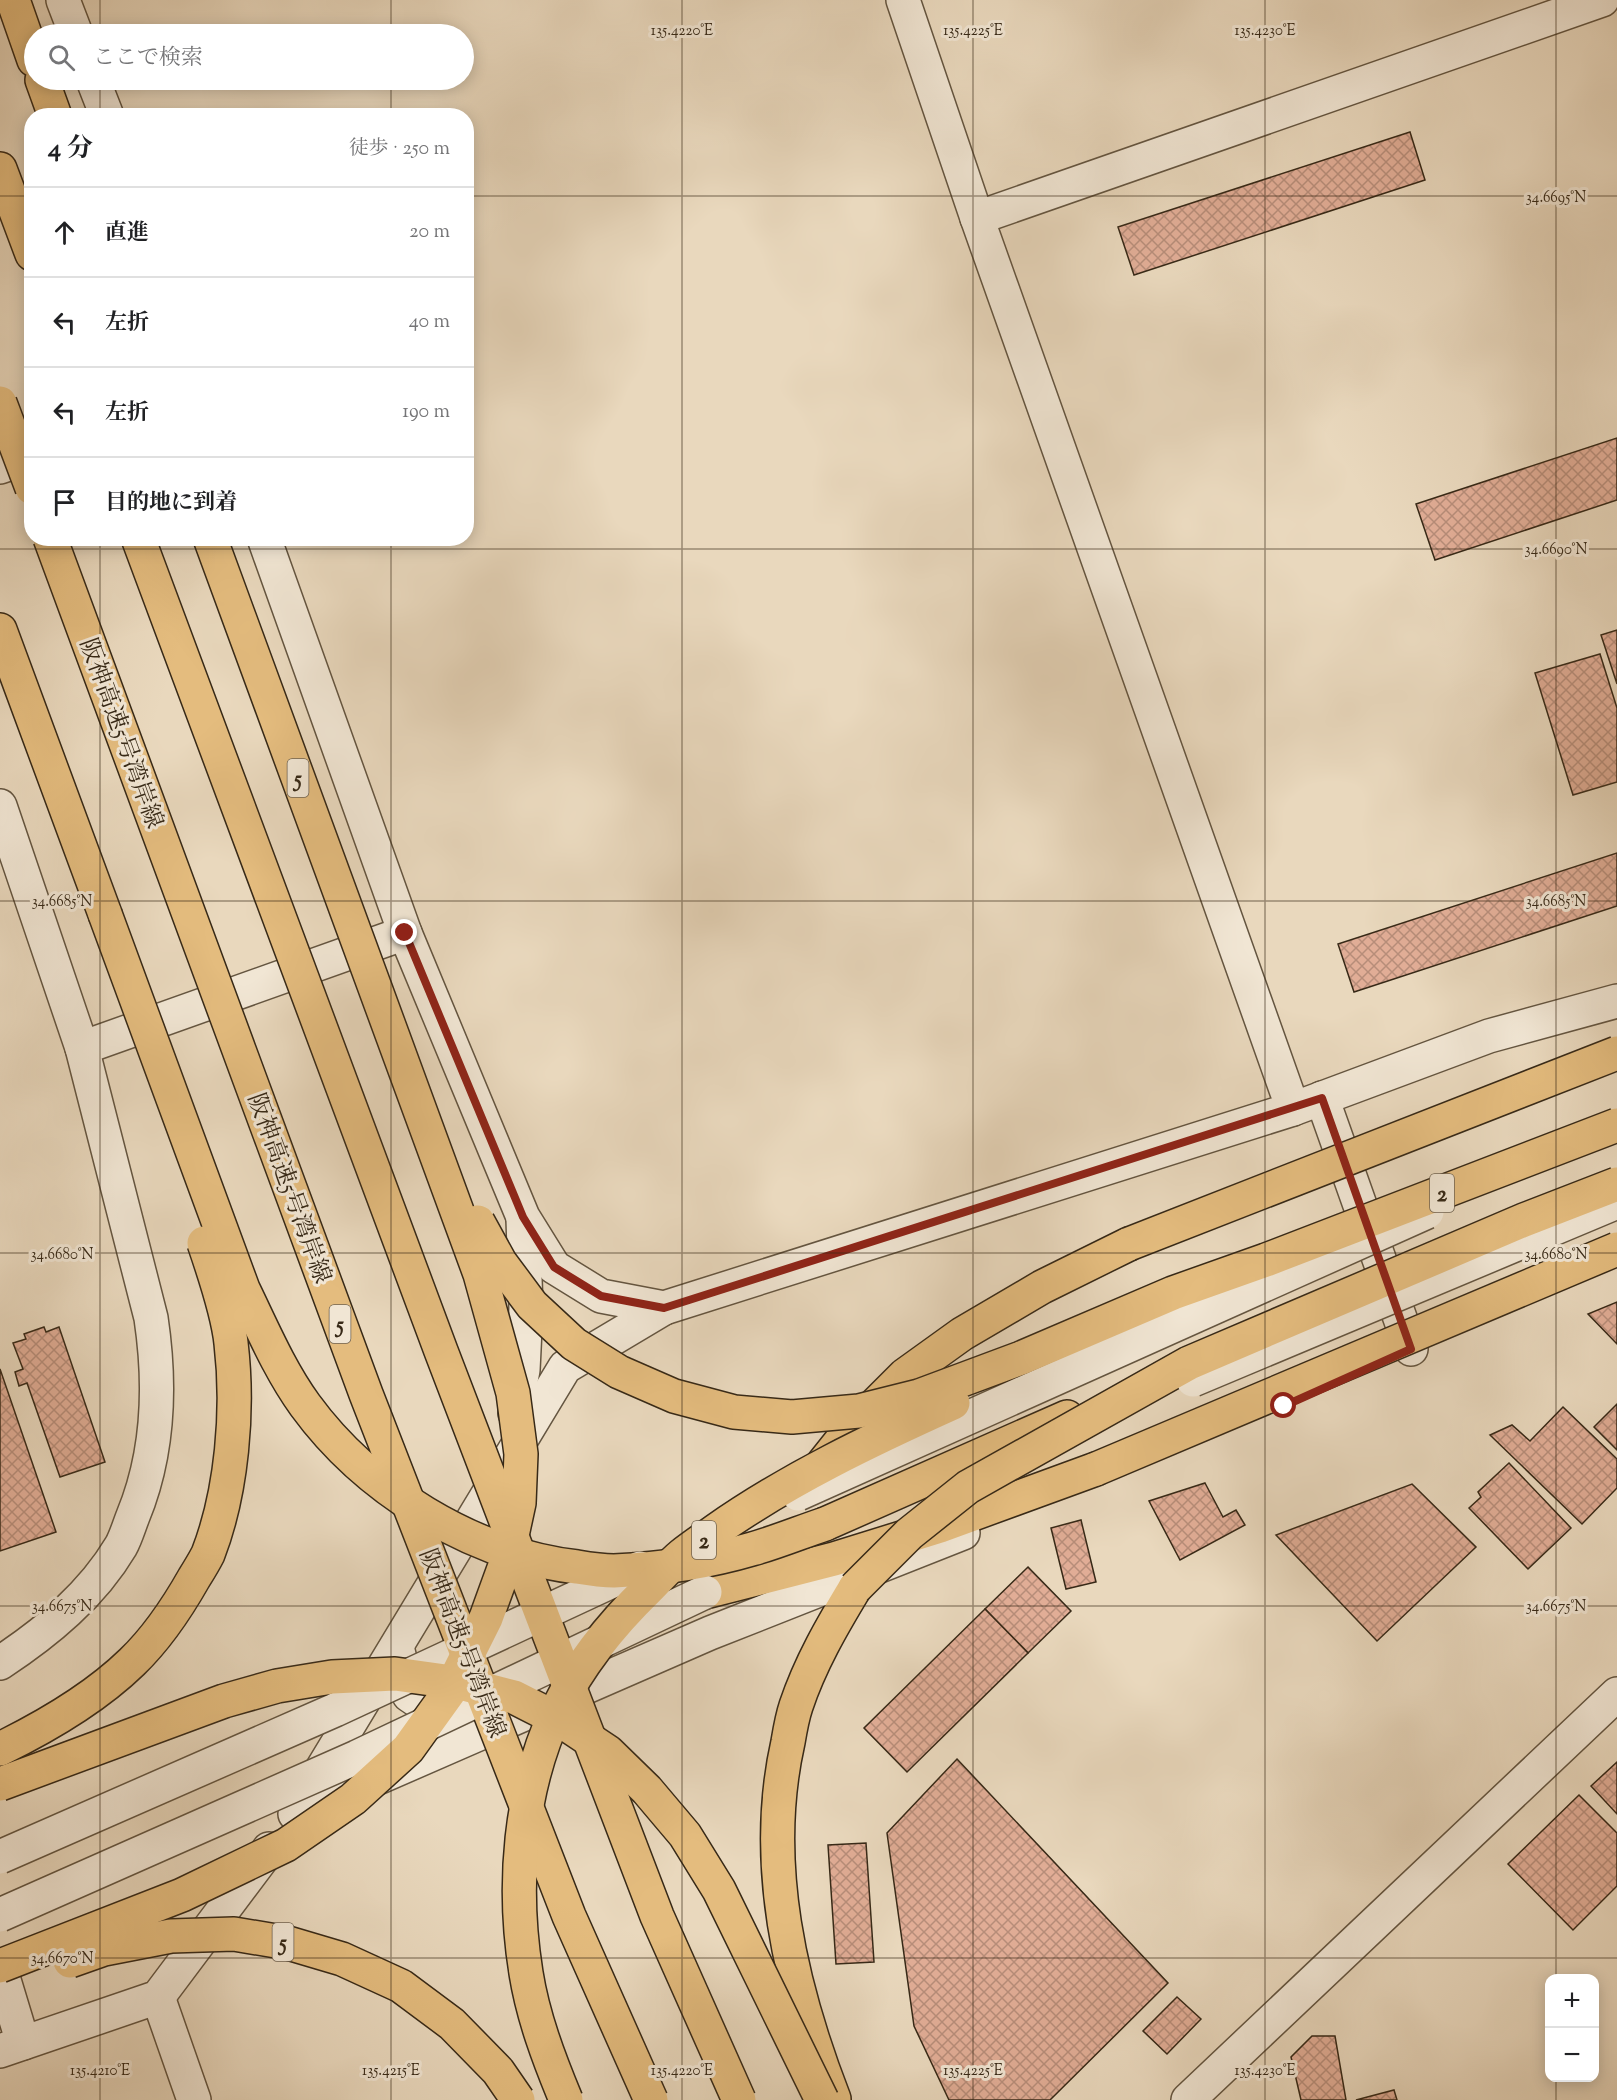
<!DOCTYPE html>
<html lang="ja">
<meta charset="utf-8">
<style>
body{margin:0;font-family:"Sorts Mill Goudy","Noto Serif JP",serif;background:#f6f6f6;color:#202124}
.controls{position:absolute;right:18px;bottom:18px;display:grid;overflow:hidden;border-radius:12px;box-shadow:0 3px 15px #0003}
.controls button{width:54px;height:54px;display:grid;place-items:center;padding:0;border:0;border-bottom:2px solid #e0e0e0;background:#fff;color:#202124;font:30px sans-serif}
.stop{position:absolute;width:18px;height:18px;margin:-14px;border:4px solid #8f2418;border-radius:50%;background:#fff}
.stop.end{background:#8f2418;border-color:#fff;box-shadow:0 2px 6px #0008}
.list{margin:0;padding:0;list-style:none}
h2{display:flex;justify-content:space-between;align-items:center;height:78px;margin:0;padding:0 24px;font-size:26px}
h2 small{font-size:20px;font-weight:400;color:#757577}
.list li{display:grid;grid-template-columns:39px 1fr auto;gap:18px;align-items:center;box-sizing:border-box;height:90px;padding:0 24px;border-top:2px solid #e0e0e0}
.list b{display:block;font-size:22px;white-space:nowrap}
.list em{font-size:20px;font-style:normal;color:#757577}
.icon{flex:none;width:33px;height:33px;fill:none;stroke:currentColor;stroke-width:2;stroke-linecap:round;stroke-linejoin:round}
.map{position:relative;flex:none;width:1617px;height:2100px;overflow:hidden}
.search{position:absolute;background:#fff;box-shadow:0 3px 15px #0003;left:24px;top:24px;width:450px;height:66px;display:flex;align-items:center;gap:15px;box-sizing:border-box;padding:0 21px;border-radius:33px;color:#757577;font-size:22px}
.panel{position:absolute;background:#fff;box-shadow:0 3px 15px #0003;left:24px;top:108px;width:450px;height:438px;border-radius:24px}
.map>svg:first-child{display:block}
</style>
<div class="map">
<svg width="1617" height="2100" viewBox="0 0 1617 2100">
<defs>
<pattern id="building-cross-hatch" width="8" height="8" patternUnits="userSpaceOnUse" patternTransform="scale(1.5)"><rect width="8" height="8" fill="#e1ad96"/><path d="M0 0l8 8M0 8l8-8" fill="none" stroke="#b78d79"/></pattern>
</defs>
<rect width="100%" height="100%" fill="#e9d8bd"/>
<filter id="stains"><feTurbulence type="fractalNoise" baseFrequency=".00333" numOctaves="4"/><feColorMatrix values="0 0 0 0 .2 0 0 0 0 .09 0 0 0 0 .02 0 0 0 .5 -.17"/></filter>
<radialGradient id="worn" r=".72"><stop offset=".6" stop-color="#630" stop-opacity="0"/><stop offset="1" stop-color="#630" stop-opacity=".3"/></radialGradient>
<g fill="url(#building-cross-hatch)" stroke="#372917" stroke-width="1.5">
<path d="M 1410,132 L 1425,180 L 1134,275 L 1118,227 Z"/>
<path d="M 1617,438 L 1617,500 L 1435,560 L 1416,504 Z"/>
<path d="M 1617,630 L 1617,684 L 1601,635 Z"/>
<path d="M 1600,654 L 1617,708 L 1617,782 L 1573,795 L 1535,673 Z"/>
<path d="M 1617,853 L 1617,906 L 1354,992 L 1338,944 Z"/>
<path d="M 1617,1302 L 1617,1344 L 1588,1314 Z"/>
<path d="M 44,1327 L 46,1332 L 59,1327 L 105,1462 L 60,1477 L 27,1383 L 19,1386 L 15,1372 L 23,1369 L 13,1343 L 26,1339 L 24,1334 Z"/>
<path d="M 0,1369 L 56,1532 L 0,1551 Z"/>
<path d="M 1617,1404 L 1617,1450 L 1594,1427 Z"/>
<path d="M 1563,1407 L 1617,1459 L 1617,1488 L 1582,1524 L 1490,1435 L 1512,1425 L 1530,1441 Z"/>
<path d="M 1509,1463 L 1571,1528 L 1528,1569 L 1469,1508 L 1481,1497 L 1478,1492 Z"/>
<path d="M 1205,1483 L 1223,1517 L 1236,1510 L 1245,1525 L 1180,1560 L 1149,1501 Z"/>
<path d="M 1412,1484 L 1476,1547 L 1377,1641 L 1276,1535 Z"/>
<path d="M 1081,1520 L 1096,1582 L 1066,1589 L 1051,1528 Z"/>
<path d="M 1028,1567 L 1071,1611 L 1028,1653 L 985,1609 Z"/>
<path d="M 985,1609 L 1028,1653 L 907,1772 L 864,1728 Z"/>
<path d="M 957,1759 L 1168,1983 L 1050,2100 L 949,2100 L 914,2026 L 887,1833 Z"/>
<path d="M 1617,1762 L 1617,1814 L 1591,1786 Z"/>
<path d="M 1579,1795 L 1617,1833 L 1617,1886 L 1573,1930 L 1508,1864 Z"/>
<path d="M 866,1843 L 874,1962 L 836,1964 L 828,1845 Z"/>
<path d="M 1177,1997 L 1201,2019 L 1167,2054 L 1143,2031 Z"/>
<path d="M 1312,2036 L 1335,2036 L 1346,2100 L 1301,2100 L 1291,2057 Z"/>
<path d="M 1394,2090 L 1397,2100 L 1356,2100 Z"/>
</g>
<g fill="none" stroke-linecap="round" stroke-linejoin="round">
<g stroke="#645540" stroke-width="36">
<g id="minor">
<path d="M 63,0 L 76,34"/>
<path d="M 903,0 L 977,218 L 1293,1109"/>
<path d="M 93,80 L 107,116"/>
<path d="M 977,218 L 1602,0"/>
<path d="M 0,467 L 32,456"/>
<path d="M 264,538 L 405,933 L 523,1217 L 554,1267 L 601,1296 L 664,1308 L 1293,1109 L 1489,1036 L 1617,1001"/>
<path d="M 0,806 L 82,1048 L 151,1318 C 161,1385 159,1453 133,1516 C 129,1526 126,1537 121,1546 C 92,1595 47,1632 0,1663"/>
<path d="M 82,1048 L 405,933"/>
<path d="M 1322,1098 L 1411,1349"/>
<path d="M 515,1413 L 523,1370 L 526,1308 L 523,1219"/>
<path d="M 398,1651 L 409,1695 L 450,1723 L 459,1723"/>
<path d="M 310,1789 L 565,1367 L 664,1308"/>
<path d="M 295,1814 L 710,1633 L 963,1533"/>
<path d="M 0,1967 L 23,2043"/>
<path d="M 158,1997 L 194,2100"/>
<path d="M 0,2051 L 158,1997 L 269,1849"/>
<path d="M 1188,2100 L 1617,1694"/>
</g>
</g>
<g stroke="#372917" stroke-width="36">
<g id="highway">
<path d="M 13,0 L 34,60"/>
<path d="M 42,80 L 55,116"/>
<path d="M 0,169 L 32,254"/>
<path d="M 0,630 L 105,914"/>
<path d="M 818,1470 L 849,1431 L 905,1375 L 962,1334 L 1042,1287 L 1129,1244"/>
<path d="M 825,1524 L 1067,1417"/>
<path d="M 705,1592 L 834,1559 L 940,1526 L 1096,1469"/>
<path d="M 834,2099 C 790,1986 761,1862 788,1742 C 790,1730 792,1718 796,1706 C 810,1664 832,1626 855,1588"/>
</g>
</g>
<use href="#minor" stroke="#f1e6d4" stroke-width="33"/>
<use href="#highway" stroke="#e4bc7e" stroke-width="33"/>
<g stroke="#645540" stroke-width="36" stroke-linecap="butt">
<g id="minor-bridge">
<path d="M 1193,1380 L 1617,1202"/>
<path d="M 798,1494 L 1427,1212"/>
<path d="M 0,1857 L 335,1710 L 640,1568"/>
<path d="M 0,1915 L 357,1757 L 705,1592"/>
</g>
</g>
<g stroke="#372917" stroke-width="36" stroke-linecap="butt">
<g id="highway-bridge">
<path d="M 0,403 L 32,488"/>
<path d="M 50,538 L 366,1394 L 569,1916 L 651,2100"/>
<path d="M 138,538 L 441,1351 L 657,1916 L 739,2100"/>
<path d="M 105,914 L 243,1289 C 262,1328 279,1369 305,1405 C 367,1490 473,1555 577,1567 C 589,1569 602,1571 614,1571 C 659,1569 708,1562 752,1549 C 777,1542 801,1532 825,1524"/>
<path d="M 478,1222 L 500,1262 L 532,1305 L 574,1344 L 619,1372 L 674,1396 L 734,1412 L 792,1417 L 859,1411 L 919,1396 L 1021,1358 L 1173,1293 L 1266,1260 L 1617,1125"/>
<path d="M 1129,1244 L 1617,1053"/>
<path d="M 1096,1469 L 1617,1249"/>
<path d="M 855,1588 L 909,1534 L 968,1487 L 1189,1363 L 1524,1220 L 1617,1184"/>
<path d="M 0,1749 C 47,1726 95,1698 132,1662 C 158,1637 177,1608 194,1578 C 199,1570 204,1562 208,1554 C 232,1492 239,1410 231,1343 C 228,1313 214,1272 204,1243"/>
<path d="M 0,1784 L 224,1701 L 277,1686 L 332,1677 L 395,1674 L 460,1683 L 514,1697 L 563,1722 L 608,1752 L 647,1790 L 685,1835 L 719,1890 L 822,2100"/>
<path d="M 70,1961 L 104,1949 L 171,1936 L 234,1934 L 288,1943 L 342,1959 L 401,1986 L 452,2024 L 498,2071 L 518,2100"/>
<path d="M 0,1966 L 182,1895 L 286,1845 L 353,1799 L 408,1749 L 449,1692 L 486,1618 L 506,1563 L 519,1503 L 521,1454 L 513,1393 L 480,1274 L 210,538"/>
<path d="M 566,2100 C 549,2059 533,2017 526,1973 C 512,1886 519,1789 558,1708 C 580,1663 614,1622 649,1588 C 660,1577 670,1565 682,1555 C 692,1547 704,1539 715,1531 C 789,1479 871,1440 953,1403"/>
</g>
</g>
<use href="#minor-bridge" stroke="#f1e6d4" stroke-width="33"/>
<use href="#highway-bridge" stroke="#e4bc7e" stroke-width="33"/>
</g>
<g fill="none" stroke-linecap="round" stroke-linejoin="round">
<path stroke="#8f2418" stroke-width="8" d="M 405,933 L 523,1217 L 554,1267 L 601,1296 L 664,1308 L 1322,1098 L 1411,1349 L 1284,1406"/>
</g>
<path fill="none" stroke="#372917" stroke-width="1.5" stroke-opacity="0.45" d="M 100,0 L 100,34M 391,0 L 391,34M 682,0 L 682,2100M 973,0 L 973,2100M 1265,0 L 1265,2100M 1556,0 L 1556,1978M 100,80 L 100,116M 391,80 L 391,116M 0,196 L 32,196M 466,196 L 1617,196M 100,538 L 100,2100M 391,538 L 391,2100M 0,549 L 1617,549M 0,901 L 1617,901M 0,1253 L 1617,1253M 0,1606 L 1617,1606M 0,1958 L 1617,1958M 1556,2078 L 1556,2100"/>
<g text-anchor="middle" stroke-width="6" stroke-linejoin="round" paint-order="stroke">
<g fill="#f1e6d4" stroke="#6f6250" stroke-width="1.5">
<rect x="287.5" y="759" width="21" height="38" rx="4.5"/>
<rect x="1430" y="1174" width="24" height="38" rx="4.5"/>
<rect x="329.5" y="1305" width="21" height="38" rx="4.5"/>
<rect x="692" y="1521" width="24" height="38" rx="4.5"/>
<rect x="272.5" y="1923" width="21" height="38" rx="4.5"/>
</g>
<g font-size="22" font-weight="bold" fill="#372917">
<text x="298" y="786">5</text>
<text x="1442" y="1201">2</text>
<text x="340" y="1332">5</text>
<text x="704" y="1548">2</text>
<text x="283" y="1950">5</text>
</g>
<g font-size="24" fill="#372917" stroke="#f1e6d4">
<text transform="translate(122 733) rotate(70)" y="8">阪神高速5号湾岸線</text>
<text transform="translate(290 1188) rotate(70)" y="8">阪神高速5号湾岸線</text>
<text transform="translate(463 1643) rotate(69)" y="8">阪神高速5号湾岸線</text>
</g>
</g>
<g font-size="15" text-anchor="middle" fill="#372917" stroke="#f1e6d4" stroke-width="6" stroke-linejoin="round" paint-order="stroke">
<text x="682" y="35">135.4220°E</text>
<text x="973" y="35">135.4225°E</text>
<text x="1265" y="35">135.4230°E</text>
<text x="1556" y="202">34.6695°N</text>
<text x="1556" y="554">34.6690°N</text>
<text x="62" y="906">34.6685°N</text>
<text x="1556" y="906">34.6685°N</text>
<text x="62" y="1259">34.6680°N</text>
<text x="1556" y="1259">34.6680°N</text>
<text x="62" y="1611">34.6675°N</text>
<text x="1556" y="1611">34.6675°N</text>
<text x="62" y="1963">34.6670°N</text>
<text x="100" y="2075">135.4210°E</text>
<text x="391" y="2075">135.4215°E</text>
<text x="682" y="2075">135.4220°E</text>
<text x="973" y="2075">135.4225°E</text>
<text x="1265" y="2075">135.4230°E</text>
</g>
<rect width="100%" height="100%" filter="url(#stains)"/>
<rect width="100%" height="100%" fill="url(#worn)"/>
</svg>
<div class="controls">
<button>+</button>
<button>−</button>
</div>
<div class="stop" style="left:1284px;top:1406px"></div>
<div class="stop end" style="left:405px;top:933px"></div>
<div class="search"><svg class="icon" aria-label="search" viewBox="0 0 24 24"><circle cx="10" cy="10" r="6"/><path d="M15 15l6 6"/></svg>ここで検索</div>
<section class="panel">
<h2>4 分<small>徒歩 · 250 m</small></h2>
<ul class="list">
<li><svg class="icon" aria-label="ahead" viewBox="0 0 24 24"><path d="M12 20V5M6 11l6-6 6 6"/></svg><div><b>直進</b></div><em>20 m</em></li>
<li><svg class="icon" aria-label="left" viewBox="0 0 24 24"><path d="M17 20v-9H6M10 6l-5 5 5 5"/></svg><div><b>左折</b></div><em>40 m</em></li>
<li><svg class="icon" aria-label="left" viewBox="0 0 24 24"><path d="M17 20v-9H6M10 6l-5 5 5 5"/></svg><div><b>左折</b></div><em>190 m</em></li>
<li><svg class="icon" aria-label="arrive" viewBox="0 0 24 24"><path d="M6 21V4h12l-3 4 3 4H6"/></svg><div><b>目的地に到着</b></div></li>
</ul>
</section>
</div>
